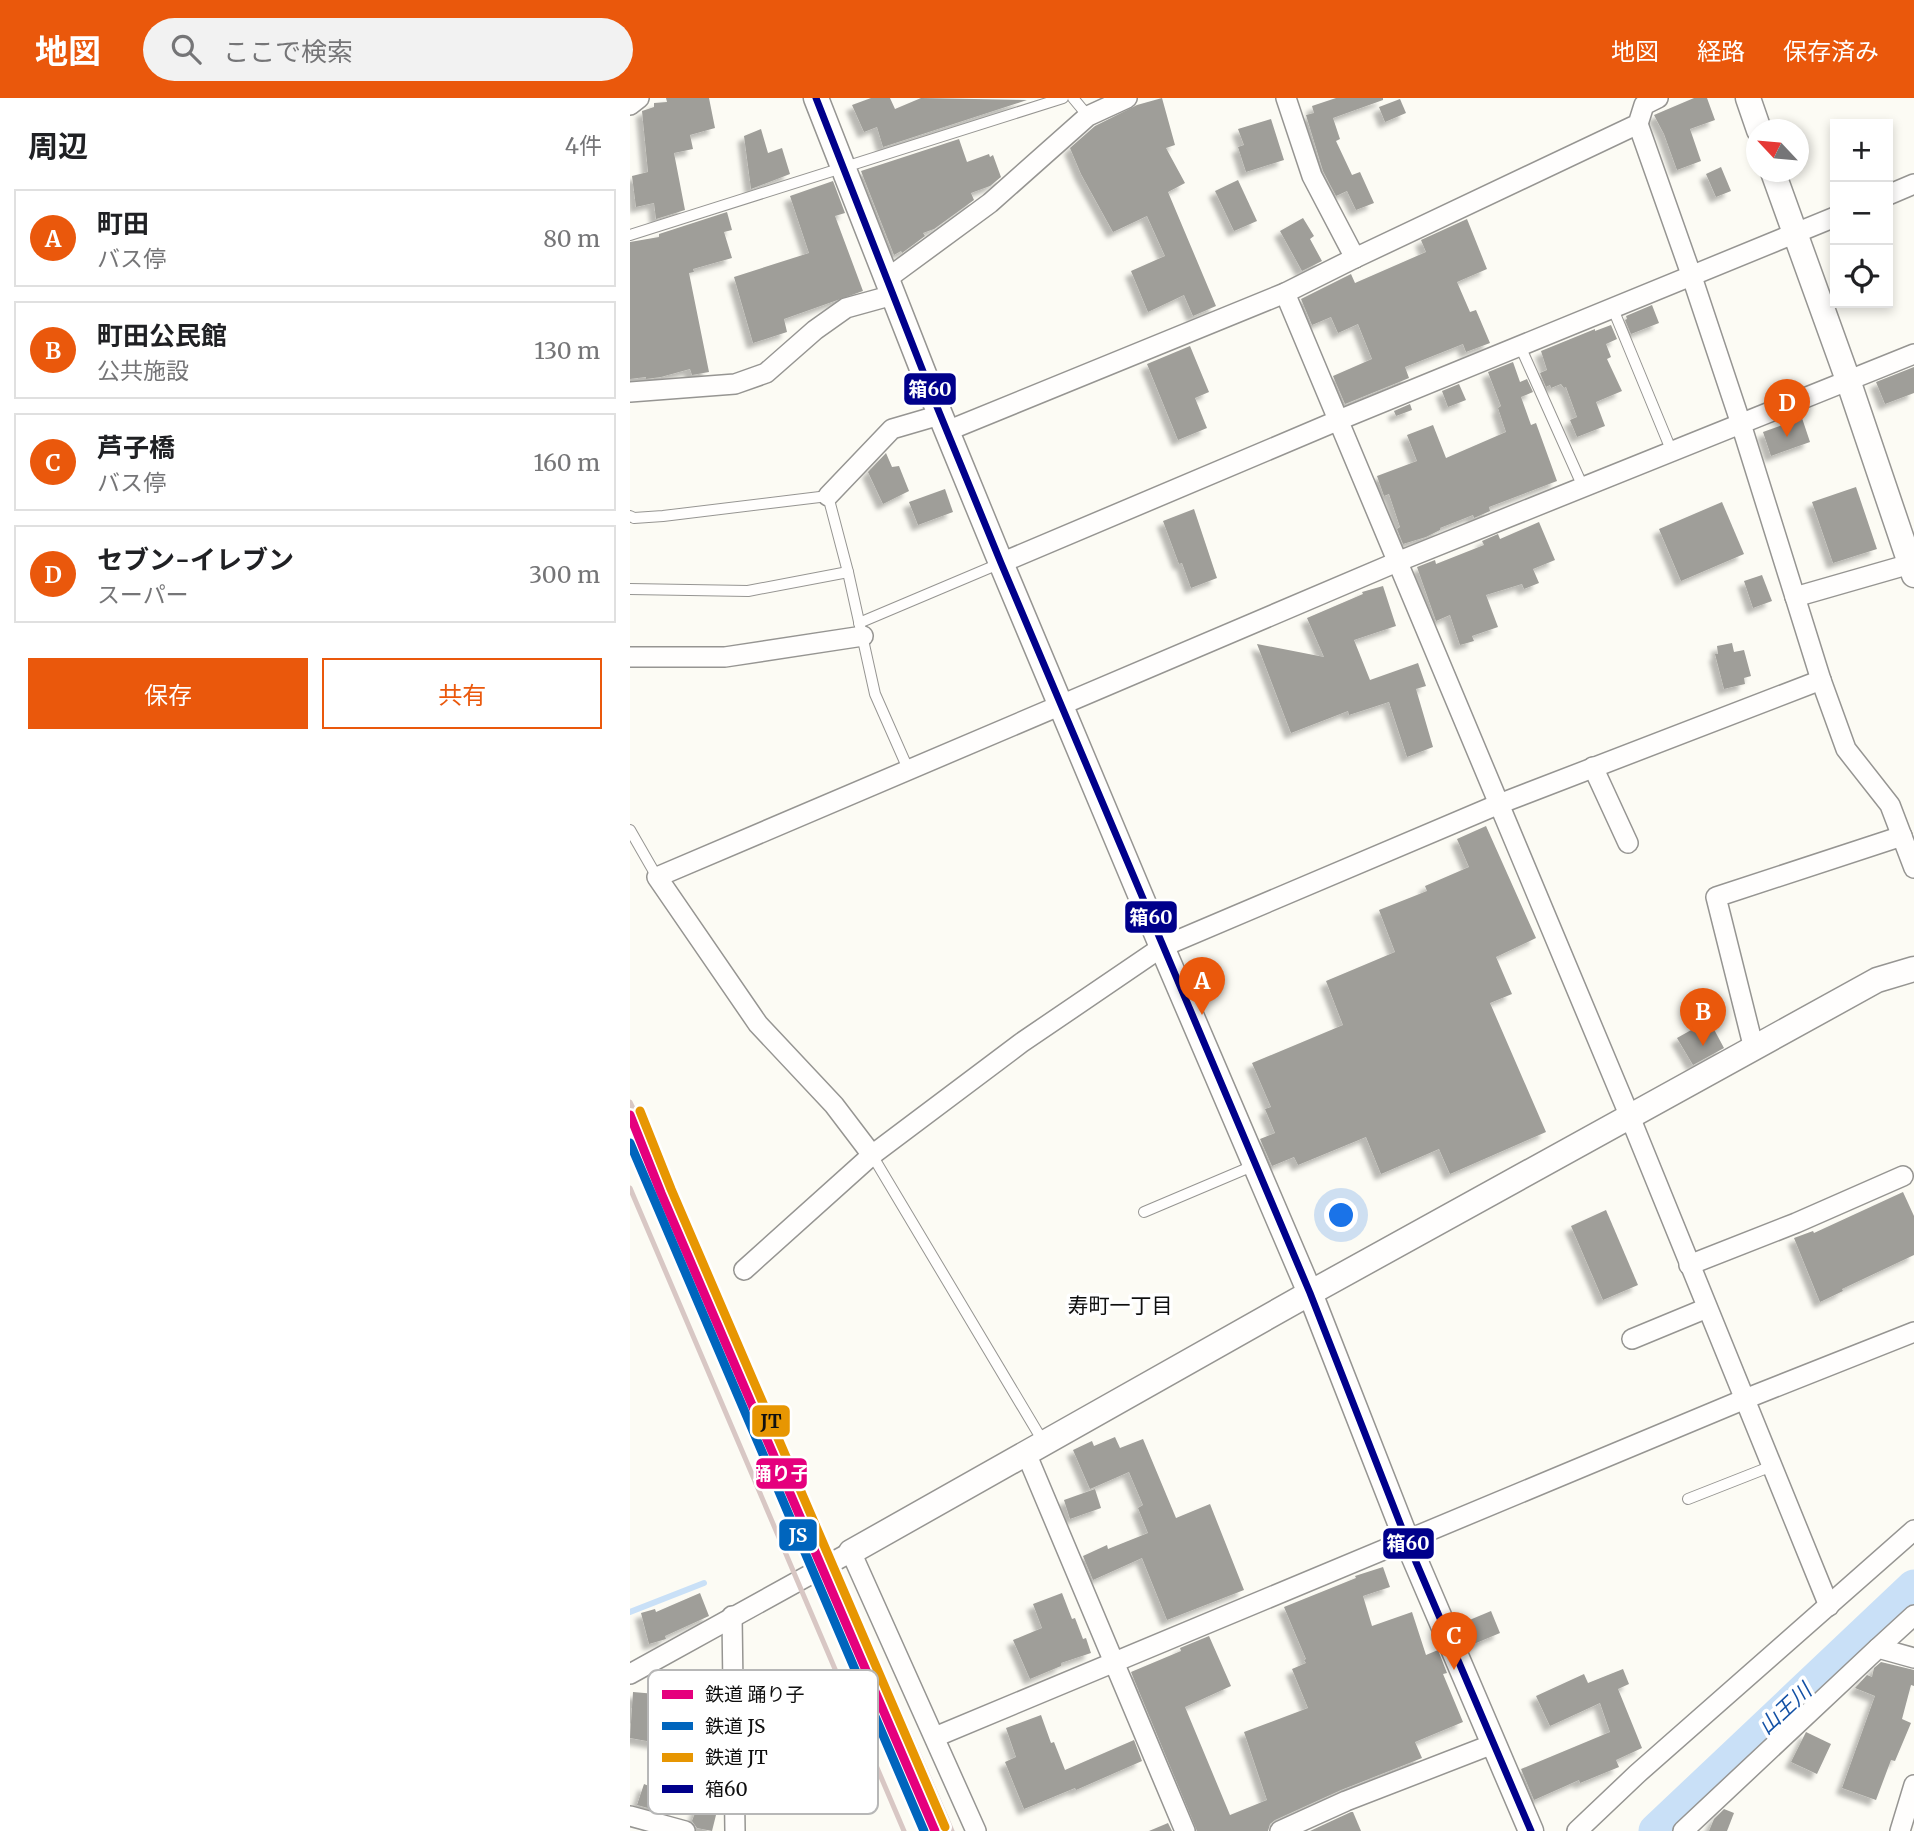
<!DOCTYPE html>
<html lang="ja">
<meta charset="utf-8">
<style>
body{margin:0;font-family:Merriweather,"Noto Sans JP",serif;background:#f2f2f2;color:#202124}
.controls{position:absolute;right:21px;top:21px;display:grid;overflow:hidden;border-radius:0px;box-shadow:0 4px 10px #0003}
.controls button{width:63px;height:63px;display:grid;place-items:center;padding:0;border:0;border-bottom:2px solid #e0e0e0;background:#fff;color:#202124;font:35px sans-serif}
.compass{position:absolute;left:1116px;top:21px;width:63px;height:63px;border-radius:50%;background:#fff;box-shadow:0 4px 10px #0003;rotate:296deg}
.you{position:absolute;left:712px;top:1118px;width:24px;height:24px;margin:-18px;border:5px solid #fff;border-radius:50%;background:#1a73e8;box-shadow:0 0 0 10px #1a73e833}
.badge{display:grid;place-items:center;width:46px;height:46px;border-radius:50%;background:#ea580c;color:#fff;font-size:23px;font-weight:700}
.pin{position:absolute;translate:-50% -58px;filter:drop-shadow(0 2px 4px #0008)}
.pin::after{content:'';position:absolute;top:37px;width:24px;height:21px;background:inherit;clip-path:polygon(0 0,100% 0,50% 100%)}
.list{margin:0;padding:0;list-style:none}
h2{display:flex;justify-content:space-between;align-items:center;height:91px;margin:0;padding:0 28px;font-size:30px}
h2 small{font-size:23px;font-weight:400;color:#757577}
.list li{display:grid;grid-template-columns:46px 1fr auto;gap:21px;align-items:center;box-sizing:border-box;height:98px;margin:0 14px 14px;padding:0 14px;border:2px solid #e0e0e0;border-radius:0px}
.list b{display:block;font-size:26px;white-space:nowrap}
.list p{margin:0;font-size:23px;white-space:nowrap;color:#757577}
.list em{font-size:23px;font-style:normal;color:#757577}
.actions{display:flex;gap:14px;padding:21px 28px}
.actions a{flex:1;padding:16px 0;border:2px solid #ea580c;border-radius:0px;text-align:center;font-size:24px;color:#ea580c}
.actions .main{background:#ea580c;color:#fff}
.icon{flex:none;width:38px;height:38px;fill:none;stroke:currentColor;stroke-width:2;stroke-linecap:round;stroke-linejoin:round}
.map{position:relative;flex:none;width:1284px;height:1733px;overflow:hidden}
header{display:flex;align-items:center;gap:42px;box-sizing:border-box;height:98px;padding:0 35px;background:#ea580c;color:#fff}
header strong{font-size:33px}
nav{display:flex;gap:38px;margin-inline-start:auto;font-size:24px}
.search{width:490px;height:63px;background:#f2f2f2;display:flex;align-items:center;gap:18px;box-sizing:border-box;padding:0 24px;border-radius:38px;color:#757577;font-size:26px}
main{display:flex}
aside{flex:1;background:#fff}
.map>svg:first-child{display:block}
</style>
<header>
<strong>地図</strong>
<div class="search"><svg class="icon" aria-label="search" viewBox="0 0 24 24"><circle cx="10" cy="10" r="6"/><path d="M15 15l6 6"/></svg>ここで検索</div>
<nav><a>地図</a><a>経路</a><a>保存済み</a></nav>
</header>
<main>
<aside>
<h2>周辺<small>4件</small></h2>
<ul class="list">
<li><span class="badge">A</span><div><b>町田</b><p>バス停</p></div><em>80 m</em></li>
<li><span class="badge">B</span><div><b>町田公民館</b><p>公共施設</p></div><em>130 m</em></li>
<li><span class="badge">C</span><div><b>芦子橋</b><p>バス停</p></div><em>160 m</em></li>
<li><span class="badge">D</span><div><b>セブン-イレブン</b><p>スーパー</p></div><em>300 m</em></li>
</ul>
<div class="actions"><a class="main">保存</a><a>共有</a></div>
</aside>
<div class="map">
<svg width="1284" height="1733" viewBox="0 0 1284 1733">
<defs>
<filter id="shadow"><feDropShadow dx="-6" dy="6" stdDeviation="2" flood-color="#0004"/></filter>
</defs>
<rect width="100%" height="100%" fill="#fcfbf4"/>
<g fill="none" stroke-linecap="round" stroke-linejoin="round">
<path stroke="#c9e0f7" stroke-width="6" d="M 0,1514 L 74,1485"/>
<path stroke="#c9e0f7" stroke-width="35" d="M 1026,1733 L 1284,1489"/>
</g>
<g fill="#9f9e99" filter="url(#shadow)">
<path d="M 36,0 L 79,0 L 85,30 L 60,37 L 63,51 L 44,55 L 55,112 L 26,121 L 24,105 L 6,109 L 2,78 L 18,74 L 12,13 L 24,9 L 24,5 L 37,4 Z"/>
<path d="M 241,0 L 260,0 L 265,11 L 291,0 L 397,2 L 253,49 L 247,29 L 234,34 L 222,7 Z"/>
<path d="M 532,0 L 545,47 L 536,50 L 555,85 L 538,94 L 586,208 L 563,218 L 554,197 L 518,214 L 501,173 L 535,158 L 517,118 L 483,134 L 451,76 L 440,50 L 465,28 L 507,7 Z"/>
<path d="M 706,0 L 753,0 L 753,2 L 703,20 L 710,41 L 706,43 L 722,77 L 730,74 L 744,105 L 726,112 L 717,93 L 706,98 L 693,73 L 676,17 L 684,15 L 682,8 Z"/>
<path d="M 1064,0 L 1077,0 L 1085,22 L 1060,31 L 1071,63 L 1047,72 L 1034,36 L 1024,17 Z"/>
<path d="M 770,1 L 776,15 L 755,24 L 749,9 Z"/>
<path d="M 641,21 L 654,62 L 616,74 L 608,49 L 614,47 L 608,31 Z"/>
<path d="M 131,31 L 138,55 L 152,50 L 160,76 L 121,91 L 114,38 Z"/>
<path d="M 329,41 L 337,64 L 359,56 L 360,59 L 363,57 L 371,79 L 360,88 L 341,95 L 344,102 L 304,131 L 293,135 L 295,138 L 272,155 L 271,153 L 264,157 L 231,73 Z"/>
<path d="M 1091,69 L 1101,93 L 1086,99 L 1076,76 Z"/>
<path d="M 608,82 L 627,123 L 604,133 L 585,93 Z"/>
<path d="M 203,83 L 215,115 L 205,118 L 233,193 L 154,221 L 157,234 L 123,245 L 104,179 L 179,155 L 160,98 Z"/>
<path d="M 97,114 L 102,132 L 94,134 L 102,160 L 63,171 L 64,174 L 59,175 L 79,274 L 62,277 L 60,271 L 31,279 L 16,281 L 16,279 L 0,281 L 0,144 L 29,139 L 29,136 Z"/>
<path d="M 673,120 L 684,138 L 680,141 L 692,163 L 672,173 L 650,133 Z"/>
<path d="M 837,121 L 857,171 L 827,184 L 840,214 L 846,212 L 860,245 L 836,254 L 833,246 L 775,269 L 779,280 L 715,306 L 703,278 L 742,261 L 728,226 L 708,235 L 701,219 L 682,227 L 671,201 L 721,176 L 725,185 L 796,154 L 791,142 Z"/>
<path d="M 1022,207 L 1029,225 L 1001,236 L 995,222 L 997,221 L 996,218 Z"/>
<path d="M 981,227 L 987,241 L 976,246 L 981,259 L 977,261 L 992,293 L 966,304 L 975,328 L 947,339 L 940,322 L 947,319 L 936,289 L 934,290 L 931,286 L 921,290 L 920,287 L 916,289 L 910,275 L 917,272 L 911,253 L 965,231 L 965,233 Z"/>
<path d="M 560,248 L 579,294 L 565,300 L 577,330 L 548,342 L 517,266 Z"/>
<path d="M 883,264 L 890,284 L 897,281 L 903,294 L 891,299 L 901,327 L 906,325 L 927,383 L 859,409 L 860,413 L 844,420 L 843,417 L 810,430 L 810,432 L 796,439 L 773,446 L 767,431 L 770,429 L 759,396 L 754,398 L 747,378 L 787,363 L 777,337 L 803,327 L 816,360 L 876,334 L 868,310 L 871,308 L 858,274 Z"/>
<path d="M 1284,269 L 1284,295 L 1255,306 L 1246,284 Z"/>
<path d="M 829,286 L 836,302 L 818,309 L 812,293 Z"/>
<path d="M 780,306 L 782,312 L 766,318 L 764,313 Z"/>
<path d="M 1172,320 L 1180,344 L 1141,358 L 1133,334 Z"/>
<path d="M 256,355 L 262,369 L 269,368 L 279,393 L 253,406 L 238,374 Z"/>
<path d="M 1226,389 L 1247,451 L 1203,465 L 1182,404 Z"/>
<path d="M 315,391 L 323,414 L 288,427 L 279,404 Z"/>
<path d="M 1092,404 L 1114,456 L 1051,483 L 1029,431 Z"/>
<path d="M 564,411 L 587,480 L 561,490 L 552,465 L 549,466 L 533,423 Z"/>
<path d="M 909,424 L 925,462 L 903,471 L 909,485 L 894,491 L 892,486 L 856,497 L 868,529 L 842,538 L 844,543 L 830,547 L 820,517 L 806,523 L 787,469 L 805,462 L 806,466 L 854,447 L 852,443 L 868,436 L 870,441 Z"/>
<path d="M 1132,477 L 1142,503 L 1123,510 L 1114,483 Z"/>
<path d="M 753,488 L 766,528 L 724,542 L 740,582 L 788,565 L 796,588 L 786,591 L 803,649 L 777,659 L 759,604 L 719,617 L 718,613 L 661,635 L 627,546 L 694,559 L 677,520 L 733,496 L 732,494 Z"/>
<path d="M 1102,545 L 1104,554 L 1114,552 L 1121,578 L 1114,580 L 1115,586 L 1094,591 L 1085,556 L 1088,556 L 1087,548 Z"/>
<path d="M 856,728 L 906,840 L 866,859 L 882,896 L 860,905 L 916,1034 L 820,1076 L 809,1051 L 751,1076 L 736,1039 L 668,1067 L 664,1059 L 642,1068 L 630,1041 L 645,1035 L 635,1011 L 641,1009 L 622,965 L 713,927 L 696,883 L 765,854 L 749,812 L 797,793 L 795,788 L 839,769 L 827,741 Z"/>
<path d="M 1079,922 L 1094,950 L 1063,967 L 1047,940 Z"/>
<path d="M 1273,1094 L 1284,1118 L 1284,1157 L 1212,1191 L 1213,1193 L 1190,1204 L 1164,1140 L 1183,1133 L 1184,1135 Z"/>
<path d="M 976,1112 L 1008,1187 L 973,1202 L 941,1128 Z"/>
<path d="M 485,1339 L 490,1350 L 513,1341 L 546,1420 L 580,1406 L 614,1492 L 537,1522 L 512,1460 L 463,1482 L 453,1458 L 477,1447 L 478,1451 L 518,1435 L 508,1410 L 513,1407 L 499,1374 L 460,1391 L 443,1352 L 462,1343 L 464,1348 Z"/>
<path d="M 465,1391 L 471,1410 L 440,1421 L 434,1402 Z"/>
<path d="M 753,1469 L 760,1489 L 733,1498 L 742,1528 L 782,1514 L 796,1557 L 808,1552 L 817,1575 L 813,1576 L 833,1624 L 785,1644 L 792,1660 L 711,1692 L 645,1722 L 640,1726 L 638,1733 L 567,1733 L 501,1574 L 551,1553 L 550,1550 L 579,1538 L 601,1588 L 555,1609 L 600,1717 L 637,1702 L 614,1634 L 678,1610 L 662,1571 L 676,1565 L 674,1562 L 676,1561 L 654,1509 L 726,1480 L 725,1478 Z"/>
<path d="M 70,1495 L 79,1518 L 35,1538 L 36,1541 L 19,1546 L 11,1515 L 25,1511 L 26,1514 Z"/>
<path d="M 432,1495 L 442,1521 L 445,1520 L 453,1541 L 456,1540 L 461,1555 L 431,1565 L 431,1568 L 400,1581 L 383,1542 L 412,1530 L 403,1506 Z"/>
<path d="M 861,1513 L 870,1535 L 839,1548 L 830,1526 Z"/>
<path d="M 1251,1564 L 1284,1572 L 1284,1588 L 1281,1587 L 1272,1621 L 1281,1625 L 1265,1663 L 1261,1662 L 1246,1702 L 1212,1690 L 1245,1598 L 1225,1590 L 1237,1577 L 1242,1579 L 1244,1570 Z"/>
<path d="M 993,1571 L 999,1586 L 988,1591 L 1012,1650 L 986,1662 L 989,1669 L 950,1685 L 949,1682 L 904,1702 L 891,1671 L 980,1634 L 970,1605 L 920,1628 L 906,1598 L 954,1576 L 958,1585 Z"/>
<path d="M 3,1594 L 26,1596 L 25,1603 L 56,1599 L 55,1608 L 84,1606 L 86,1622 L 80,1622 L 68,1692 L 36,1686 L 44,1648 L 0,1640 Z"/>
<path d="M 411,1617 L 421,1645 L 424,1644 L 435,1672 L 504,1642 L 512,1663 L 446,1692 L 445,1690 L 394,1711 L 375,1664 L 386,1659 L 376,1630 Z"/>
<path d="M 1176,1634 L 1201,1646 L 1187,1676 L 1161,1664 Z"/>
<path d="M 14,1686 L 34,1694 L 29,1713 L 7,1707 Z"/>
<path d="M 70,1702 L 88,1709 L 82,1733 L 67,1730 L 62,1723 Z"/>
<path d="M 1094,1711 L 1104,1715 L 1097,1733 L 1079,1733 L 1084,1721 Z"/>
<path d="M 723,1714 L 731,1733 L 680,1733 L 721,1714 Z"/>
<path d="M 538,1725 L 542,1733 L 519,1733 Z"/>
</g>
<g fill="none" stroke-linecap="round" stroke-linejoin="round">
<g stroke="#969592" stroke-width="12">
<g id="service">
<path d="M 443,0 L 458,18"/>
<path d="M 0,137 L 433,0"/>
<path d="M 983,211 L 1042,354"/>
<path d="M 890,248 L 953,389"/>
<path d="M 0,418 L 4,420 L 33,418 L 198,398 L 218,474 L 245,596 L 279,673"/>
<path d="M 0,491 L 118,493 L 218,474"/>
<path d="M 229,525 L 371,465"/>
<path d="M 0,732 L 27,779"/>
<path d="M 242,1057 L 414,1345"/>
<path d="M 514,1114 L 625,1067"/>
<path d="M 1058,1401 L 1142,1368"/>
</g>
</g>
<g stroke="#969592" stroke-width="22">
<g id="minor">
<path d="M 656,0 L 682,78 L 725,160"/>
<path d="M 0,7 L 9,0"/>
<path d="M 1008,26 L 1062,179 L 1111,326 L 1191,582 L 1216,651 L 1260,707 L 1284,770"/>
<path d="M 1258,97 L 1284,86"/>
<path d="M 258,180 L 360,105 L 458,18 L 497,0"/>
<path d="M 655,195 L 1000,1019 L 1199,1508"/>
<path d="M 0,294 L 105,286 L 136,275 L 185,232 L 216,210 L 263,197"/>
<path d="M 317,333 L 655,195 L 725,160 L 1008,26 L 1014,7 L 1028,0"/>
<path d="M 198,398 L 262,331 L 310,317"/>
<path d="M 371,465 L 709,322 L 1205,119"/>
<path d="M 1165,499 L 1280,466"/>
<path d="M 0,559 L 95,559 L 233,538"/>
<path d="M 963,669 L 998,745"/>
<path d="M 1124,951 L 1086,799 L 1272,738"/>
<path d="M 242,1057 L 204,1007 L 128,926 L 27,779 L 767,464 L 1284,256"/>
<path d="M 1059,1167 L 1166,1125 L 1273,1078"/>
<path d="M 114,1172 L 242,1057 L 391,945 L 532,849 L 869,706 L 1191,582"/>
<path d="M 1002,1241 L 1077,1210"/>
<path d="M 396,1355 L 555,1733"/>
<path d="M 102,1518 L 105,1733"/>
<path d="M 1248,1550 L 1284,1517"/>
<path d="M 0,1576 L 221,1454 L 346,1733"/>
<path d="M 305,1639 L 1115,1301 L 1284,1234"/>
<path d="M 0,1718 L 55,1733"/>
<path d="M 650,1733 L 716,1703 L 863,1646"/>
<path d="M 947,1733 L 1007,1676 L 1284,1432"/>
<path d="M 1053,1733 L 1248,1550 L 1284,1560"/>
<path d="M 1270,1733 L 1284,1687"/>
</g>
</g>
<g stroke="#969592" stroke-width="27">
<g id="tertiary">
<path d="M 186,0 L 305,304 L 371,465 L 532,849 L 680,1195 L 777,1443 L 901,1733"/>
<path d="M 1118,0 L 1129,32"/>
<path d="M 1143,74 L 1218,282 L 1284,477"/>
<path d="M 221,1454 L 680,1195 L 1247,882 L 1284,871"/>
</g>
</g>
<use href="#service" stroke="#fffefd" stroke-width="10"/>
<use href="#minor" stroke="#fffefd" stroke-width="19"/>
<use href="#tertiary" stroke="#fffefd" stroke-width="24"/>
<g stroke="#d8c7c4" stroke-width="5">
<path d="M 0,1004 L 41,1088 L 322,1733"/>
<path d="M 0,1090 L 274,1733"/>
</g>
<g stroke="#fff" stroke-width="12">
<path id="bus-1" d="M 186,0 L 305,304 L 371,465 L 680,1195 L 777,1443 L 901,1733"/>
</g>
<use href="#bus-1" stroke="#00008b" stroke-width="7"/>
<g stroke="#fff" stroke-width="14">
<path id="rail-1" d="M 0,1017 L 31,1095 L 305,1733"/>
</g>
<g stroke="#fff" stroke-width="14">
<path id="rail-2" d="M 0,1045 L 294,1733"/>
</g>
<g stroke="#fff" stroke-width="14">
<path id="rail-3" d="M 10,1013 L 41,1091 L 315,1729"/>
</g>
<use href="#rail-1" stroke="#e5007d" stroke-width="9"/>
<use href="#rail-2" stroke="#0065bd" stroke-width="9"/>
<use href="#rail-3" stroke="#e79602" stroke-width="9"/>
</g>
<g text-anchor="middle" stroke-width="7" stroke-linejoin="round" paint-order="stroke">
<g font-size="21" fill="#0f0f0f" stroke="#fff">
<text x="490" y="1215">寿町一丁目</text>
</g>
<g font-size="21" font-style="italic" fill="#1351a5" stroke="#fff">
<text transform="translate(1155 1611) rotate(-43)" y="7">山王川</text>
</g>
</g>
<rect x="18" y="1572" width="230" height="144" rx="10" fill="#fff" stroke="#b7b7b7" stroke-width="2"/>
<rect x="32" y="1592" width="31" height="9" fill="#e5007d"/>
<rect x="32" y="1624" width="31" height="8" fill="#0065bd"/>
<rect x="32" y="1655" width="31" height="9" fill="#e79602"/>
<rect x="32" y="1687" width="31" height="8" fill="#00008b"/>
<g font-size="19" fill="#0f0f0f">
<text x="75" y="1603">鉄道 踊り子</text>
<text x="75" y="1635">鉄道 JS</text>
<text x="75" y="1666">鉄道 JT</text>
<text x="75" y="1698">箱60</text>
</g>
<g stroke="#fff" stroke-width="2.5">
<rect x="273" y="274" width="54" height="34" rx="7" fill="#00008b"/>
<rect x="494" y="802" width="54" height="34" rx="7" fill="#00008b"/>
<rect x="121" y="1306" width="40" height="34" rx="7" fill="#e79602"/>
<rect x="125" y="1359" width="53" height="33" rx="7" fill="#e5007d"/>
<rect x="148" y="1420" width="40" height="34" rx="7" fill="#0065bd"/>
<rect x="752" y="1429" width="53" height="33" rx="7" fill="#00008b"/>
</g>
<g font-size="19" text-anchor="middle" font-weight="bold" fill="#fff">
<text x="300" y="298">箱60</text>
<text x="521" y="826">箱60</text>
<text x="151" y="1382">踊り子</text>
<text x="168" y="1444">JS</text>
<text x="778" y="1452">箱60</text>
</g>
<g font-size="19" text-anchor="middle" font-weight="bold" fill="#111">
<text x="141" y="1330">JT</text>
</g>
</svg>
<div class="controls">
<button>+</button>
<button>−</button>
<button><svg class="icon" aria-label="locate" viewBox="0 0 24 24"><circle cx="12" cy="12" r="6"/><path d="M12 2v4M12 18v4M2 12h4M18 12h4"/></svg></button>
</div>
<svg class="compass" viewBox="-18 -18 36 36"><path d="M0-13l5 13h-10z" fill="#e53935"/><path d="M0 13l5-13h-10z" fill="#757577"/></svg>
<div class="you"></div>
<div class="pin badge" style="left:572px;top:917px">A</div>
<div class="pin badge" style="left:1073px;top:948px">B</div>
<div class="pin badge" style="left:824px;top:1572px">C</div>
<div class="pin badge" style="left:1157px;top:339px">D</div>
</div>
</main>
